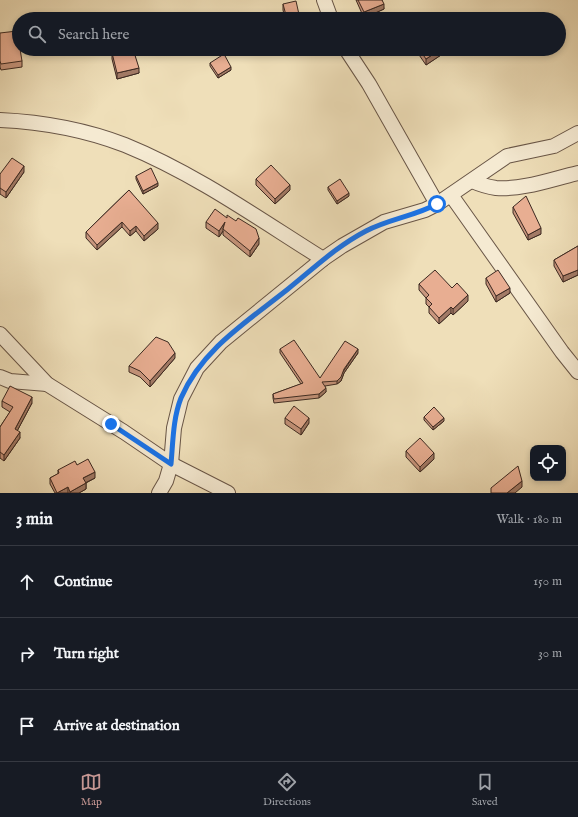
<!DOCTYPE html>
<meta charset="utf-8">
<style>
body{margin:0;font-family:"IM FELL English",serif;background:#242831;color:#f1f3f6}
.controls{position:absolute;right:12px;bottom:12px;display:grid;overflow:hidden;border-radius:8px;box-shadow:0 2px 6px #0003}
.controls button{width:36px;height:36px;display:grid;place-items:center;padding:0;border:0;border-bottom:1px solid #363941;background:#171b24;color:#f1f3f6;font:20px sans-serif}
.stop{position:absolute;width:12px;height:12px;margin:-9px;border:3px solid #1a73e8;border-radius:50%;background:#fff}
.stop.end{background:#1a73e8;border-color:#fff;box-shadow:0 1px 4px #0008}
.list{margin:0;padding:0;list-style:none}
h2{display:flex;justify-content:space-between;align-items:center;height:52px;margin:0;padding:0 16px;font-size:17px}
h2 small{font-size:13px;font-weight:400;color:#9ea1a6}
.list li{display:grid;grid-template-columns:26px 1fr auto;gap:12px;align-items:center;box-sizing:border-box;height:72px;padding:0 16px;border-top:1px solid #363941}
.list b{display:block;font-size:15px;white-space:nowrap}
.list em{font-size:13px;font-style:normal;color:#9ea1a6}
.icon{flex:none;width:22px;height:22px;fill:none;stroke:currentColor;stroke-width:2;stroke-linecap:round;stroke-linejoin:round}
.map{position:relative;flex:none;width:578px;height:493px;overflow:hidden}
.search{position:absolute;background:#171b24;box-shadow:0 2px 6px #0003;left:12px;right:12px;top:12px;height:44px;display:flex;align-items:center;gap:10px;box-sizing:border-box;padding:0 14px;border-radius:22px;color:#9ea1a6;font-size:15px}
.sheet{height:268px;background:#171b24}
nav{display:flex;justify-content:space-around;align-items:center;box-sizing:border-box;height:56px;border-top:1px solid #363941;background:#171b24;font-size:11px;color:#9ea1a6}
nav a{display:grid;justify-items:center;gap:2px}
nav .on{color:#c59692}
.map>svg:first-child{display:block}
</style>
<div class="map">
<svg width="578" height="493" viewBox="0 0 578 493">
<rect width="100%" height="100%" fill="#efdfb9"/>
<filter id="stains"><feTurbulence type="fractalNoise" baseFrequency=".005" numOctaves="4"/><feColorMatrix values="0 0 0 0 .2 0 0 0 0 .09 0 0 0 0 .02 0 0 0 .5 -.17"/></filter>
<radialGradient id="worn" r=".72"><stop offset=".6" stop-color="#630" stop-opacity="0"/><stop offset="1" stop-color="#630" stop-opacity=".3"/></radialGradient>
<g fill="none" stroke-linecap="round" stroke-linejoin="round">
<g stroke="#695647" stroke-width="16">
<g id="minor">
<path d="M 324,0 L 331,19"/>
<path d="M 346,49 L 369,84 L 437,204"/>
<path d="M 0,120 C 42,122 86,130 125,145 C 196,174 259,219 323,259"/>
<path d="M 472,181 C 479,184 488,187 496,188 C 523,190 552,179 578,173"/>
<path d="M 451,195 L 562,352 L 578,372"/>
<path d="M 0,334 L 47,384 L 124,432 L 171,464 L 228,493"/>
<path d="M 0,377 L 10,381 L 47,384"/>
<path d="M 159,493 L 166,481 L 171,464 L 174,428 L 181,399 L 197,368 L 221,342 L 323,259 L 342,246 L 384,222 L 425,210 L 437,204 L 507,156 L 554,146 L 578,133"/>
</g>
</g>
<use href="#minor" stroke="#f5ead2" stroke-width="14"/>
</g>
<g fill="#c8967e" stroke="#3c2921">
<path d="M 356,0 L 382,0 L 384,9 L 364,18 Z"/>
<path d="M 283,4 L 300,19 L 285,19 L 283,10 Z"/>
<path d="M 0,33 L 22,61 L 22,67 L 1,70 L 0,67 Z"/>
<path d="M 142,49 L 134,52 L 139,73 L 117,79 L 112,59 L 112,53 Z"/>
<path d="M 415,49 L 450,49 L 426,65 Z"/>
<path d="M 210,63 L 231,70 L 218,78 L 210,66 Z"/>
<path d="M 24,172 L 6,198 L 0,194 L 0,174 Z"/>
<path d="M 136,176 L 158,186 L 143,194 L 136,179 Z"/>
<path d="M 256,179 L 290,190 L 275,204 L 256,185 Z"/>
<path d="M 328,187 L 349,196 L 337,204 L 328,190 Z"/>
<path d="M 129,190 L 158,229 L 144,241 L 136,231 L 130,236 L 122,227 L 97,250 L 86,238 L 86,232 Z"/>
<path d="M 513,207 L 541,234 L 528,240 L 513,213 Z"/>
<path d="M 227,218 L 259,244 L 250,257 L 223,235 L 223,231 L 219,237 L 206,228 L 206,222 Z"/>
<path d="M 578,246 L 578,275 L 563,282 L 554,266 L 554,260 Z"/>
<path d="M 486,278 L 510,293 L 496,302 L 486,284 Z"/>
<path d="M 419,284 L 452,288 L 468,301 L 453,315 L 451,313 L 439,324 L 429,313 L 429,307 L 426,304 L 426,298 L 419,290 Z"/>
<path d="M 280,349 L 320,378 L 358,353 L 344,373 L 341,381 L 337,384 L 325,386 L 326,392 L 319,398 L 274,403 L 273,398 L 273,394 L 301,384 L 280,353 Z"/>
<path d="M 175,358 L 150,387 L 140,377 L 129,372 L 129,366 Z"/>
<path d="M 2,401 L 32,403 L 17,431 L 20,438 L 4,461 L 0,458 L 0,427 L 10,412 L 2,407 Z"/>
<path d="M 424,417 L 444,421 L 433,430 L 424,420 Z"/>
<path d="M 285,418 L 309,423 L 301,435 L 285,424 Z"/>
<path d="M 406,451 L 434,459 L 420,472 L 406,457 Z"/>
<path d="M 58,470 L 95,478 L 86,483 L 86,489 L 79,493 L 55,493 L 50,484 L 50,478 L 58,474 Z"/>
</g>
<g fill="#a27a66" stroke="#3c2921">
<path d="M 384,4 L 384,9 L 364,18 L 364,12 Z"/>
<path d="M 129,49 L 142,49 L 129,54 Z"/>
<path d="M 441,49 L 450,49 L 426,65 L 426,59 Z"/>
<path d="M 231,67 L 231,70 L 218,78 L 218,75 Z"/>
<path d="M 139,68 L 139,73 L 117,79 L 117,73 Z"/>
<path d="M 24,166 L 24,172 L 6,198 L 6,192 Z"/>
<path d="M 158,183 L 158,186 L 143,194 L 143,191 Z"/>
<path d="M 290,185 L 290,190 L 275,204 L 275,199 Z"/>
<path d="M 349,193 L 349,196 L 337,204 L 337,201 Z"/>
<path d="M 122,222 L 122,227 L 97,250 L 97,245 Z"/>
<path d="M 225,222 L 223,229 L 223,231 L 219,237 L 219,231 Z"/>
<path d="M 158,223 L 158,229 L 144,241 L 144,236 Z"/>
<path d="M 136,226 L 136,231 L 130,236 L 130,231 Z"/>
<path d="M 541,228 L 541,234 L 528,240 L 528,235 Z"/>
<path d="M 259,238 L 259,244 L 250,257 L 250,251 Z"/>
<path d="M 578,270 L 578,275 L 563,282 L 563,276 Z"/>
<path d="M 510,288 L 510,293 L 496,302 L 496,296 Z"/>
<path d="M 468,295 L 468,301 L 453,315 L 453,309 Z"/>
<path d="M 451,307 L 451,313 L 439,324 L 439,318 Z"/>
<path d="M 358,349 L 358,353 L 344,373 L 341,381 L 337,384 L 337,381 Z"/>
<path d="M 175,353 L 175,358 L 150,387 L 150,381 Z"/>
<path d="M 326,388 L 326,392 L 319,398 L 319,394 Z"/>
<path d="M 32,397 L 32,403 L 15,435 L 15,429 Z"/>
<path d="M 309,418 L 309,423 L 301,435 L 301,429 Z"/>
<path d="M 444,418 L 444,421 L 433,430 L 433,427 Z"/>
<path d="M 20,432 L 20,438 L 4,461 L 4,455 Z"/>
<path d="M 434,453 L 434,459 L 420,472 L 420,467 Z"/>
<path d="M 95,472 L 95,478 L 83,484 L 83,478 Z"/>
<path d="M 522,481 L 522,487 L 515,493 L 507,493 Z"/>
<path d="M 86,483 L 86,489 L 79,493 L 70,493 L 70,492 Z"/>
<path d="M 68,487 L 68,493 L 57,493 Z"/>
</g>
<g fill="#e8ae92" stroke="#3c2921">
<path d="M 358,0 L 382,0 L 384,4 L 364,12 Z"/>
<path d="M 296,1 L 300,19 L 287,19 L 283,4 Z"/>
<path d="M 17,31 L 19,44 L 19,49 L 20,49 L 22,61 L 1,64 L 0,61 L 0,33 Z"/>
<path d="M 125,49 L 133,49 L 139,68 L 117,73 L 112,53 Z"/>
<path d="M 419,49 L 441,49 L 426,59 Z"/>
<path d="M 224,54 L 231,67 L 218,75 L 210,63 Z"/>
<path d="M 12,158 L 24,166 L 6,192 L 0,188 L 0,174 Z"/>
<path d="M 271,165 L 290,185 L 275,199 L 256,179 Z"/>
<path d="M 151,168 L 158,183 L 143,191 L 136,176 Z"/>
<path d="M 340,179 L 349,193 L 337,201 L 328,187 Z"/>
<path d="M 129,190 L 158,223 L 144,236 L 136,226 L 130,231 L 122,222 L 97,245 L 86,232 Z"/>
<path d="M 526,196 L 541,228 L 528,235 L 513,207 Z"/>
<path d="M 215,209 L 227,218 L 227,215 L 236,221 L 238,218 L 256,229 L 259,238 L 250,251 L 223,229 L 225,222 L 219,231 L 206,222 Z"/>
<path d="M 578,246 L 578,270 L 563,276 L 554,260 Z"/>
<path d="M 435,270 L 452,288 L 457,283 L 468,295 L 453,309 L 451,307 L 439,318 L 429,307 L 432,304 L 426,298 L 429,295 L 419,284 Z"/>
<path d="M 498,270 L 510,288 L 496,296 L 486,278 Z"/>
<path d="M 156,337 L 168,342 L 175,353 L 150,381 L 140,371 L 129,366 Z"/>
<path d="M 294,340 L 320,378 L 345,341 L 358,349 L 344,369 L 341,377 L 337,381 L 322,382 L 326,388 L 319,394 L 274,399 L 273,394 L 303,383 L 280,349 Z"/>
<path d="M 10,386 L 32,397 L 15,429 L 20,432 L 4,455 L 0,452 L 0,427 L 13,407 L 2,401 Z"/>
<path d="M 294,406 L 309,418 L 301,429 L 285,418 Z"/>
<path d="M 434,407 L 444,418 L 433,427 L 424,417 Z"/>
<path d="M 420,438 L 434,453 L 420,467 L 406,451 Z"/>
<path d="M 88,459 L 95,472 L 83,478 L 86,483 L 70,492 L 68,487 L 57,493 L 50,478 L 59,473 L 58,470 L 75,461 L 77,465 Z"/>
<path d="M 518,466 L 522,481 L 507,493 L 491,493 L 491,488 Z"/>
</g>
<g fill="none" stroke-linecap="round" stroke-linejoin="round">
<path stroke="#1a73e8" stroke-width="5" d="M 111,424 L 171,464 C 173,442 173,418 181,398 C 202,349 248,321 288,289 C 314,268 337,246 366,231 C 389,219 415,216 437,204"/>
</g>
<rect width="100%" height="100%" filter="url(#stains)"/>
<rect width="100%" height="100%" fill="url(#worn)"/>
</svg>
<div class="controls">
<button><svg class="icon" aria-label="locate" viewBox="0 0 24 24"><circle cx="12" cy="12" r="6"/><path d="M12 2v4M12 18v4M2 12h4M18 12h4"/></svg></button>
</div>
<div class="stop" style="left:437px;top:204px"></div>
<div class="stop end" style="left:111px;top:424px"></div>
<div class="search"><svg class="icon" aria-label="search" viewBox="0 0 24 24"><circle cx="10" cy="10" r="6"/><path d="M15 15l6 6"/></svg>Search here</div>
</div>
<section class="sheet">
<h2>3 min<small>Walk · 180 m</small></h2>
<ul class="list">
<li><svg class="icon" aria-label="ahead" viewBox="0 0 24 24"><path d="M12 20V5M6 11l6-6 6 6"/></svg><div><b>Continue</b></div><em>150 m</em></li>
<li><svg class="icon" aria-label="right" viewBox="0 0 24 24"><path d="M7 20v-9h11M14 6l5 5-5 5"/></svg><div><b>Turn right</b></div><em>30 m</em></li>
<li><svg class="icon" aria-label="arrive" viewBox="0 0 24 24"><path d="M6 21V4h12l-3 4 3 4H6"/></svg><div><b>Arrive at destination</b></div></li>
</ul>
</section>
<nav>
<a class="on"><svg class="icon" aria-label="map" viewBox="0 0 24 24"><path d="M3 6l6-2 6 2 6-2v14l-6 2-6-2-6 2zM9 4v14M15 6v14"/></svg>Map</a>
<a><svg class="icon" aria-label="directions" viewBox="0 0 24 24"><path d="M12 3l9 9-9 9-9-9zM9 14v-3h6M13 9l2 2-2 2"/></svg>Directions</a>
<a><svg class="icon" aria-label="saved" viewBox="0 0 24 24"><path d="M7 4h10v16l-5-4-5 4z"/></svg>Saved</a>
</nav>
